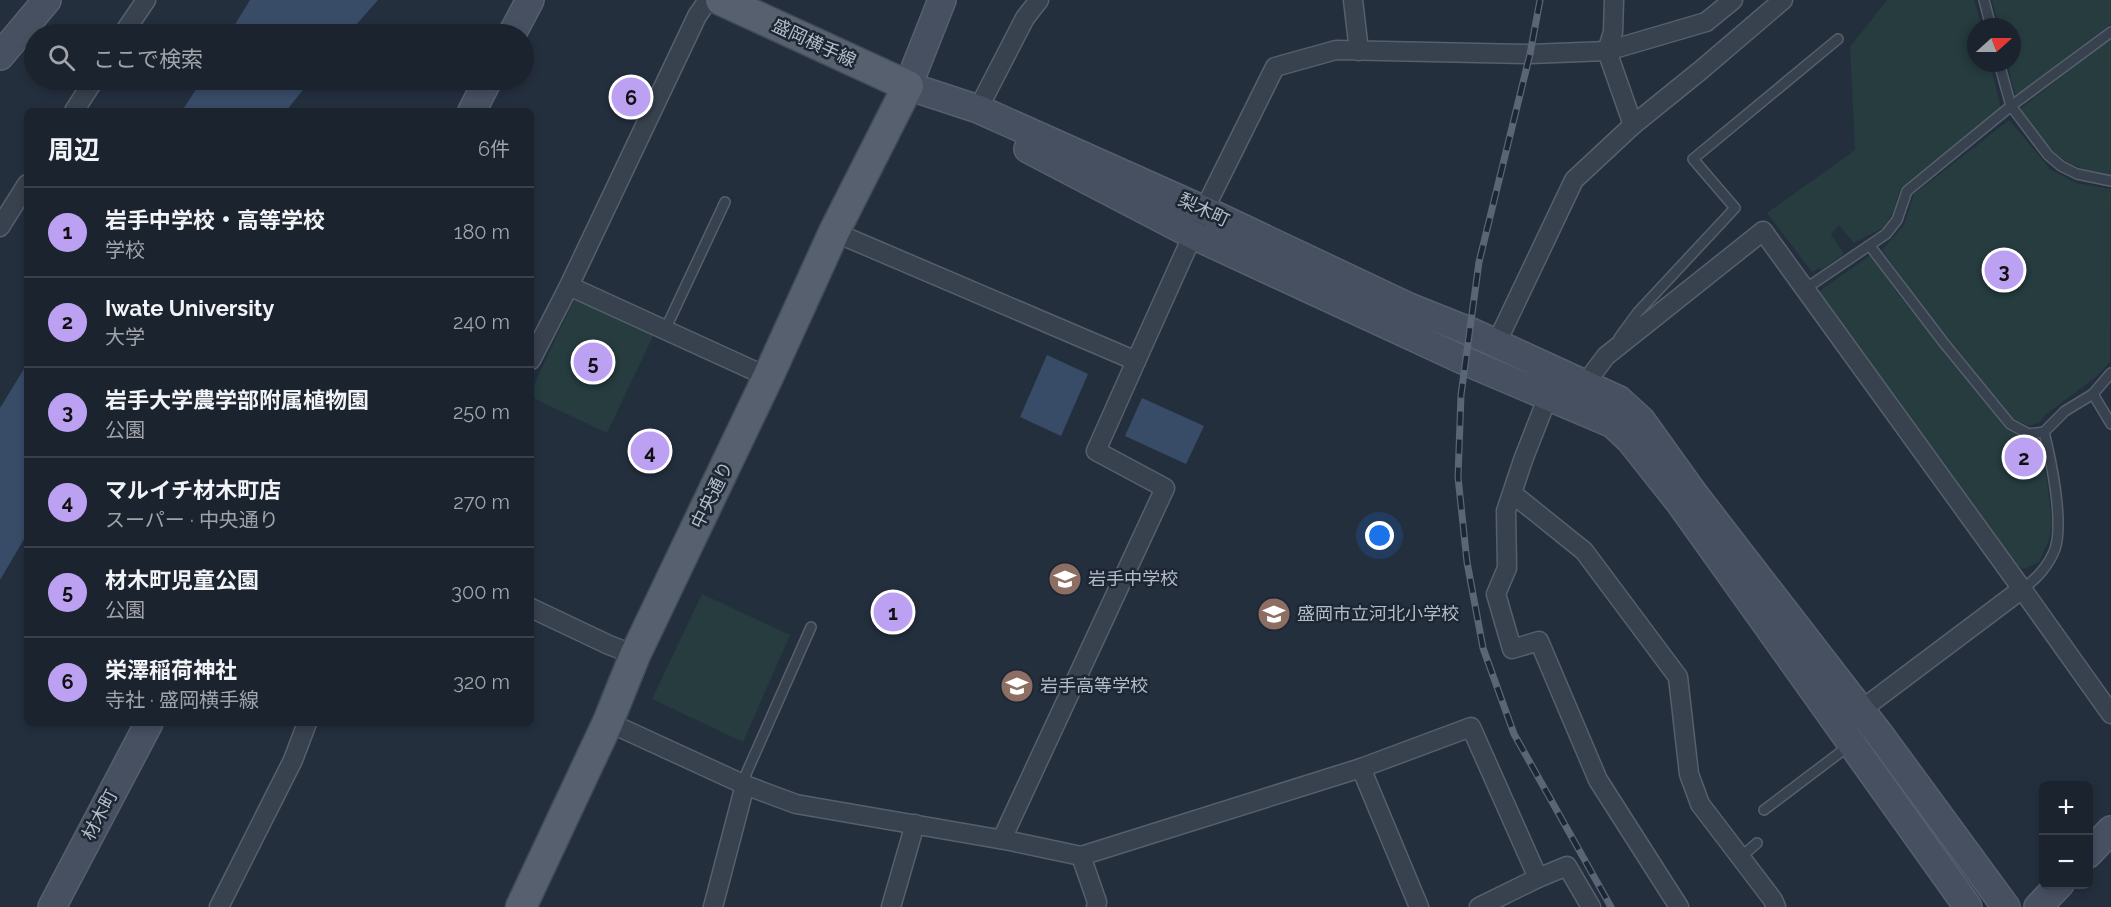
<!DOCTYPE html>
<html lang="ja">
<meta charset="utf-8">
<style>
body{margin:0;font-family:Raleway,"Noto Sans JP",sans-serif;background:#242b36;color:#f1f3f6}
.controls{position:absolute;right:18px;bottom:18px;display:grid;overflow:hidden;border-radius:9px;box-shadow:0 3px 9px #0003}
.controls button{width:54px;height:54px;display:grid;place-items:center;padding:0;border:0;border-bottom:2px solid #39404a;background:#1b232e;color:#f1f3f6;font:30px sans-serif}
.compass{position:absolute;left:1967px;top:18px;width:54px;height:54px;border-radius:50%;background:#1b232e;box-shadow:0 3px 9px #0003;rotate:69deg}
.you{position:absolute;left:1380px;top:536px;width:21px;height:21px;margin:-15px;border:4px solid #fff;border-radius:50%;background:#1a73e8;box-shadow:0 0 0 9px #1a73e833}
.badge{display:grid;place-items:center;width:39px;height:39px;border-radius:50%;background:#bca0f2;color:#111;font-size:20px;font-weight:700}
.pin{position:absolute;translate:-50% -50%;border:3px solid #fff;box-shadow:0 2px 6px #0006}
.list{margin:0;padding:0;list-style:none}
h2{display:flex;justify-content:space-between;align-items:center;height:78px;margin:0;padding:0 24px;font-size:26px}
h2 small{font-size:20px;font-weight:400;color:#a0a4aa}
.list li{display:grid;grid-template-columns:39px 1fr auto;gap:18px;align-items:center;box-sizing:border-box;height:90px;padding:0 24px;border-top:2px solid #39404a}
.list b{display:block;font-size:22px;white-space:nowrap}
.list p{margin:0;font-size:20px;white-space:nowrap;color:#a0a4aa}
.list em{font-size:20px;font-style:normal;color:#a0a4aa}
.icon{flex:none;width:33px;height:33px;fill:none;stroke:currentColor;stroke-width:2;stroke-linecap:round;stroke-linejoin:round}
.map{position:relative;flex:none;width:2111px;height:907px;overflow:hidden}
.search{position:absolute;background:#1b232e;box-shadow:0 3px 9px #0003;left:24px;top:24px;width:510px;height:66px;display:flex;align-items:center;gap:15px;box-sizing:border-box;padding:0 21px;border-radius:33px;color:#a0a4aa;font-size:22px}
.panel{position:absolute;background:#1b232e;box-shadow:0 3px 9px #0003;left:24px;top:108px;width:510px;height:618px;border-radius:9px}
.map>svg:first-child{display:block}
</style>
<div class="map">
<svg width="2111" height="907" viewBox="0 0 2111 907">
<rect width="100%" height="100%" fill="#242f3e"/>
<g fill="#263c3f">
<path d="M 1887,0 L 1974,0 L 1982,27 L 1976,27 L 1976,63 L 1990,63 L 2001,109 L 1901,187 L 1892,214 L 1884,227 L 1854,243 L 1839,225 L 1831,234 L 1844,254 L 1821,270 L 1820,268 L 1812,272 L 1767,213 L 1855,150 L 1850,47 Z"/>
<path d="M 1992,0 L 2111,0 L 2111,24 L 2022,92 L 2015,94 L 2007,63 L 2012,63 L 2012,27 L 1999,27 Z"/>
<path d="M 2111,38 L 2111,175 C 2096,172 2080,169 2066,161 C 2047,151 2033,126 2020,109 Z"/>
<path d="M 2009,120 L 2051,170 L 2077,183 L 2111,189 L 2110,362 L 2096,377 L 2045,415 L 2040,422 L 2029,426 L 2013,419 L 1911,291 L 1882,250 L 1904,225 L 1914,194 Z"/>
<path d="M 1871,255 L 1896,291 L 2005,428 L 2025,438 L 2038,439 L 2047,481 L 2052,525 L 2048,542 L 2039,562 L 2024,569 L 2014,564 L 1818,292 Z"/>
<path d="M 576,296 L 654,334 L 607,433 L 531,397 L 531,391 Z"/>
<path d="M 702,594 L 790,635 L 743,742 L 652,699 Z"/>
</g>
<g fill="#394c67">
<path d="M 250,0 L 378,0 L 348,34 L 229,34 Z"/>
<path d="M 202,80 L 311,80 L 286,111 L 182,111 Z"/>
<path d="M 1047,355 L 1088,374 L 1061,436 L 1020,417 Z"/>
<path d="M 27,364 L 27,534 L 0,580 L 0,408 Z"/>
<path d="M 1142,398 L 1204,426 L 1186,464 L 1125,436 Z"/>
</g>
<g fill="none" stroke-linecap="round" stroke-linejoin="round">
<g stroke="#565f6c" stroke-width="12">
<g id="lane">
<path d="M 1984,0 L 1991,27"/>
<path d="M 1999,63 L 2011,106 L 2048,155 L 2061,166 L 2077,174 L 2111,181"/>
<path d="M 1870,246 L 1944,343 L 2010,424 L 2029,434 L 2044,432"/>
<path d="M 1805,289 L 1886,234 L 1897,220 L 1907,191 L 2011,106 L 2111,32"/>
<path d="M 665,330 L 725,202"/>
<path d="M 1619,338 L 1638,312 L 1735,208 L 1693,159 L 1838,39"/>
<path d="M 2093,394 L 2111,424"/>
<path d="M 2022,589 C 2036,580 2049,565 2055,549 C 2064,521 2051,460 2044,432 L 2065,411 L 2093,394 L 2111,373"/>
<path d="M 742,783 L 811,627"/>
<path d="M 1764,810 L 1850,745"/>
<path d="M 1741,857 L 1757,843"/>
</g>
</g>
<g stroke="#565f6c" stroke-width="21">
<g id="street">
<path d="M 1353,0 L 1359,51"/>
<path d="M 1614,0 L 1613,32 L 1607,51 L 1633,125"/>
<path d="M 123,34 L 146,0"/>
<path d="M 978,109 L 1025,18 L 1039,0"/>
<path d="M 74,111 L 94,80"/>
<path d="M 0,227 L 27,184"/>
<path d="M 834,232 L 1136,361 L 1204,210 L 1275,67 L 1336,50 L 1530,54 L 1607,51 L 1706,22 L 1733,0"/>
<path d="M 569,286 L 768,377"/>
<path d="M 1496,344 L 1574,180 L 1633,125 L 1701,70 L 1783,0"/>
<path d="M 531,360 L 569,286 L 697,16 L 708,0"/>
<path d="M 1585,384 L 1606,356 L 1763,231 L 2022,589 L 2111,714"/>
<path d="M 1552,386 L 1523,460 L 1506,511 L 1507,568 L 1496,594 L 1512,649 L 1539,641 L 1598,780 L 1679,907"/>
<path d="M 1513,494 L 1584,551 L 1678,677 L 1689,774 L 1700,804 L 1773,900 L 1776,907"/>
<path d="M 531,608 L 609,645 L 635,655"/>
<path d="M 1861,710 L 2022,589"/>
<path d="M 608,722 L 745,785 L 796,804 L 1010,841 L 1081,856 L 1361,768 L 1471,727 L 1538,878 L 1567,866 L 1591,907"/>
<path d="M 1361,768 L 1419,907"/>
<path d="M 1002,839 L 1165,488 L 1096,451 L 1136,361"/>
<path d="M 1081,856 L 1097,902 L 1096,907"/>
<path d="M 219,907 L 293,760 L 307,723"/>
<path d="M 713,907 L 745,785"/>
<path d="M 891,907 L 915,824"/>
<path d="M 1479,907 L 1538,878"/>
</g>
</g>
<g stroke="#565f6c" stroke-width="30">
<g id="secondary">
<path d="M 512,34 L 530,0"/>
<path d="M 0,56 L 47,0"/>
<path d="M 908,86 L 978,109 L 1204,210 L 1409,307 L 1469,331 L 1619,400 L 1641,420 L 1694,494 L 1883,739 L 2006,907"/>
<path d="M 908,86 L 942,0"/>
<path d="M 472,111 L 488,80"/>
<path d="M 1028,149 L 1193,235 L 1467,362 L 1613,424 L 1630,440 L 1680,503 L 1968,907"/>
<path d="M 2088,854 L 2111,830"/>
<path d="M 52,907 L 149,723"/>
<path d="M 2038,907 L 2060,884"/>
</g>
</g>
<g stroke="#414a57" stroke-width="33">
<path id="primary" d="M 521,907 L 608,722 L 635,655 L 768,377 L 834,232 L 908,86 L 721,0"/>
</g>
<use href="#lane" stroke="#38414e" stroke-width="9"/>
<use href="#street" stroke="#38414e" stroke-width="18"/>
<use href="#secondary" stroke="#465061" stroke-width="27"/>
<use href="#primary" stroke="#56606e" stroke-width="30"/>
<g stroke="#5a6575" stroke-width="7">
<path id="rail" d="M 1540,0 L 1530,54 L 1479,262 L 1461,395 L 1458,477 L 1467,562 L 1483,648 L 1514,734 L 1611,907"/>
</g>
<use href="#rail" stroke="#1d2633" stroke-width="4.5" stroke-dasharray="14" stroke-linecap="butt"/>
</g>
<defs>
<g id="school-disc" transform="scale(1.725)"><circle r="9.5" fill="#8d6e63" stroke="#1d2633"/><path d="M0-5L7-2L0 1L-7-2ZM-4 1L0 2.5L4 1V4Q0 6-4 4Z" fill="#fff"/></g>
</defs>
<g fill-rule="evenodd">
<use href="#school-disc" x="1065" y="579"/>
<use href="#school-disc" x="1274" y="614"/>
<use href="#school-disc" x="1017" y="686"/>
</g>
<g text-anchor="middle" stroke-width="5" stroke-linejoin="round" paint-order="stroke">
<g font-size="18" fill="#b4bcc9" stroke="#1d2633">
<text transform="translate(814 43) rotate(25)" y="6">盛岡横手線</text>
<text transform="translate(1204 210) rotate(25)" y="6">梨木町</text>
<text transform="translate(712 495) rotate(-64)" y="6">中央通り</text>
<text transform="translate(100 815) rotate(-62)" y="6">材木町</text>
</g>
<g font-size="18" fill="#b4bcc9" stroke="#1d2633" text-anchor="start">
<text x="1088" y="585">岩手中学校</text>
<text x="1297" y="620">盛岡市立河北小学校</text>
<text x="1040" y="692">岩手高等学校</text>
</g>
</g>
</svg>
<div class="controls">
<button>+</button>
<button>−</button>
</div>
<svg class="compass" viewBox="-18 -18 36 36"><path d="M0-13l5 13h-10z" fill="#e53935"/><path d="M0 13l5-13h-10z" fill="#a0a4aa"/></svg>
<div class="you"></div>
<div class="pin badge" style="left:893px;top:612px">1</div>
<div class="pin badge" style="left:2024px;top:457px">2</div>
<div class="pin badge" style="left:2004px;top:270px">3</div>
<div class="pin badge" style="left:650px;top:451px">4</div>
<div class="pin badge" style="left:593px;top:362px">5</div>
<div class="pin badge" style="left:631px;top:97px">6</div>
<div class="search"><svg class="icon" aria-label="search" viewBox="0 0 24 24"><circle cx="10" cy="10" r="6"/><path d="M15 15l6 6"/></svg>ここで検索</div>
<section class="panel">
<h2>周辺<small>6件</small></h2>
<ul class="list">
<li><span class="badge">1</span><div><b>岩手中学校・高等学校</b><p>学校</p></div><em>180 m</em></li>
<li><span class="badge">2</span><div><b>Iwate University</b><p>大学</p></div><em>240 m</em></li>
<li><span class="badge">3</span><div><b>岩手大学農学部附属植物園</b><p>公園</p></div><em>250 m</em></li>
<li><span class="badge">4</span><div><b>マルイチ材木町店</b><p>スーパー · 中央通り</p></div><em>270 m</em></li>
<li><span class="badge">5</span><div><b>材木町児童公園</b><p>公園</p></div><em>300 m</em></li>
<li><span class="badge">6</span><div><b>栄澤稲荷神社</b><p>寺社 · 盛岡横手線</p></div><em>320 m</em></li>
</ul>
</section>
</div>
